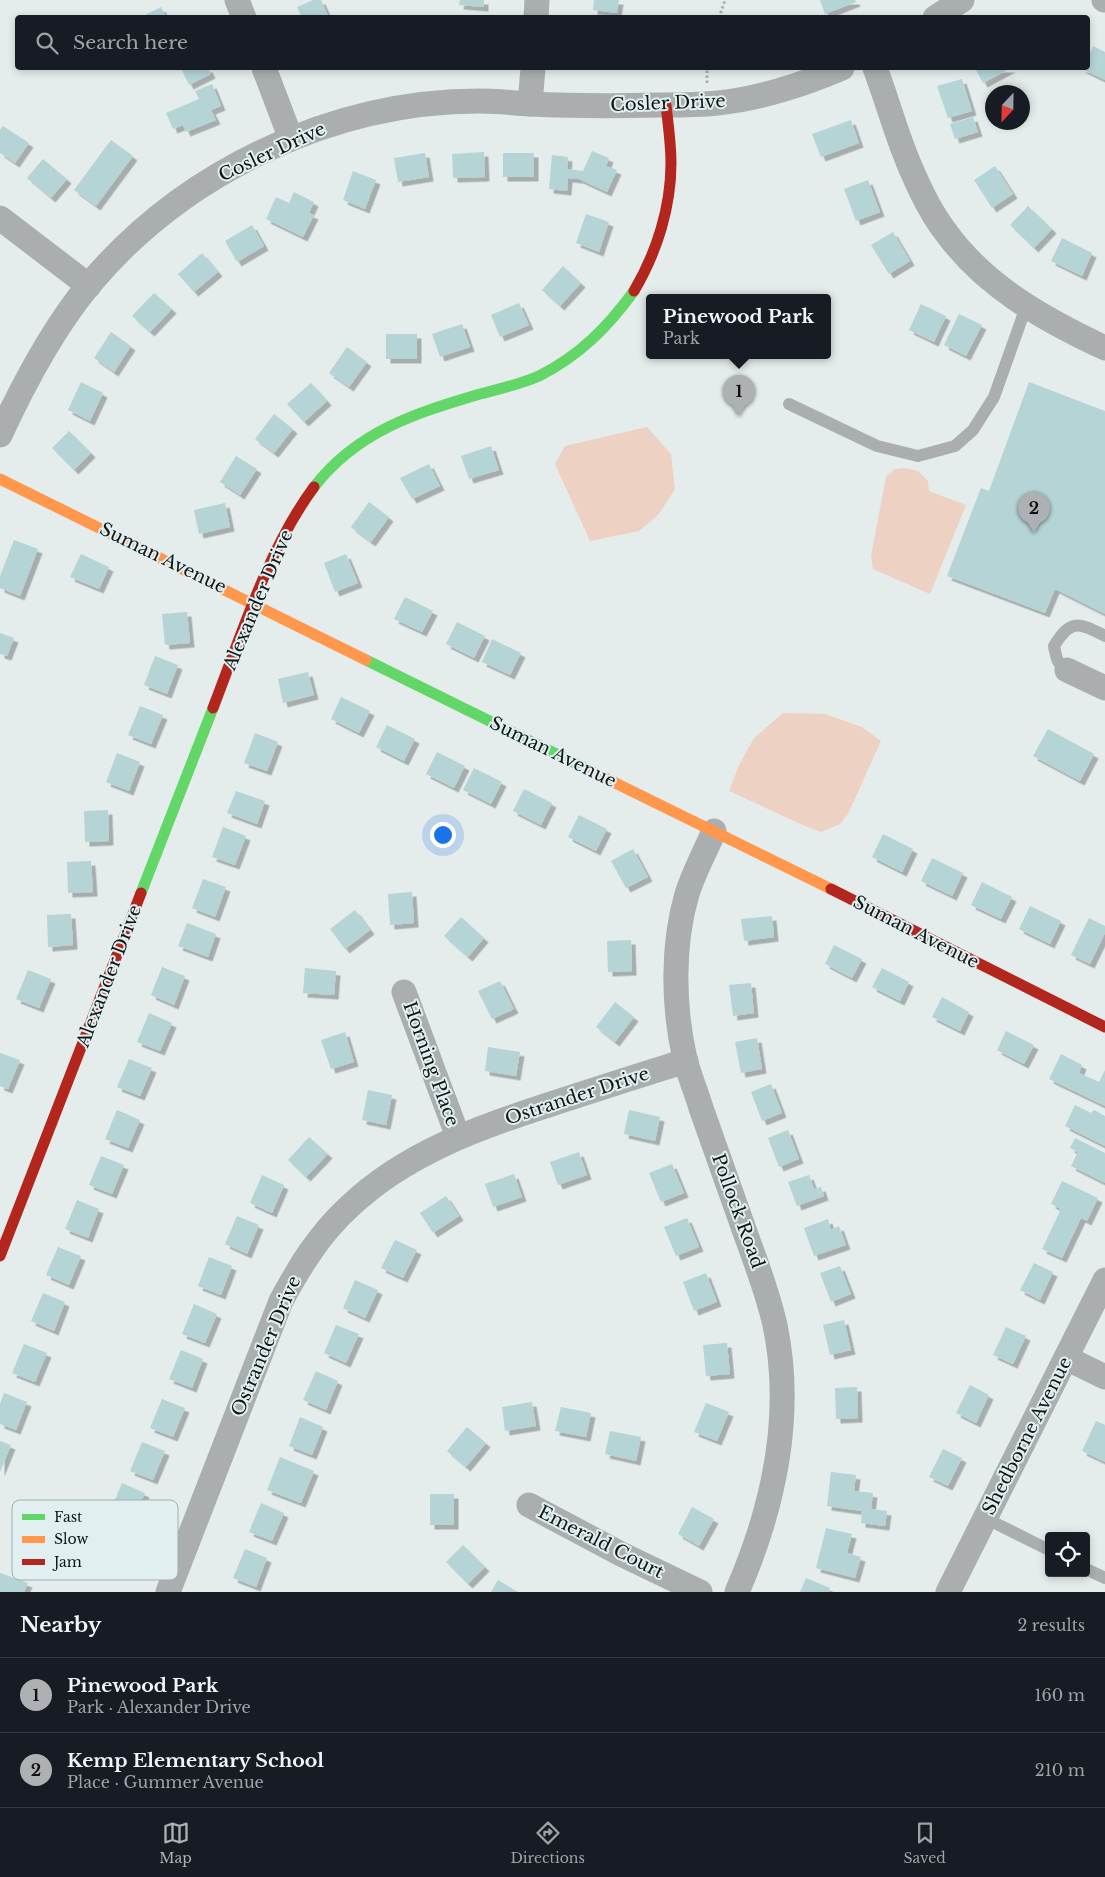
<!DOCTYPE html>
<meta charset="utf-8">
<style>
body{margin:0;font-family:"Libre Baskerville",serif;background:#20242c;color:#f1f3f6}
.controls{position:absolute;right:15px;bottom:15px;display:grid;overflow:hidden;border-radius:5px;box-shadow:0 2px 8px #0003}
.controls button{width:45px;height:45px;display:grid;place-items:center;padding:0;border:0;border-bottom:1px solid #363941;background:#171b24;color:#f1f3f6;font:25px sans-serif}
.compass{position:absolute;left:985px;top:85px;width:45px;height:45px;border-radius:50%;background:#171b24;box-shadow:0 2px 8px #0003;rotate:202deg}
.you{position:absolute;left:442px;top:834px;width:18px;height:18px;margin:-12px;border:4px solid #fff;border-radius:50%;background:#1a73e8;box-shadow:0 0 0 8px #1a73e833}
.badge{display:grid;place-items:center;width:32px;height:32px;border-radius:50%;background:#aeb1b3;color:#111;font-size:16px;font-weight:700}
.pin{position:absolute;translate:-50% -41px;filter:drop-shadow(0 1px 2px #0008)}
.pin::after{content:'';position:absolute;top:26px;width:18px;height:15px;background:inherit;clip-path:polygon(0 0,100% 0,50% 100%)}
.popup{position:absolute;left:646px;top:294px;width:185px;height:65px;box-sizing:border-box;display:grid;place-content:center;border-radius:5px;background:#171b24;filter:drop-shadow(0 1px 4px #0005);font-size:16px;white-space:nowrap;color:#9ea1a6}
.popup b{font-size:19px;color:#f1f3f6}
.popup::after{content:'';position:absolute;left:50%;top:100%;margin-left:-10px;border:10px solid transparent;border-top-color:#171b24}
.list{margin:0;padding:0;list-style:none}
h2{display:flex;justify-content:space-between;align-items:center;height:65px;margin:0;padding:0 20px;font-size:21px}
h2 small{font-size:16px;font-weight:400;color:#9ea1a6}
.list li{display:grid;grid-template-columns:32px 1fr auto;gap:15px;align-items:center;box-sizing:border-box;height:75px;padding:0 20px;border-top:1px solid #363941}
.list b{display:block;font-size:19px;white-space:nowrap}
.list p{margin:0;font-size:16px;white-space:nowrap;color:#9ea1a6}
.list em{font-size:16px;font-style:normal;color:#9ea1a6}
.icon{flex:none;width:28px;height:28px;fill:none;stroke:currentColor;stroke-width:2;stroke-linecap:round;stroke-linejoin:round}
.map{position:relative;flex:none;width:1105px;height:1592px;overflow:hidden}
.search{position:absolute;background:#171b24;box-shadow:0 2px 8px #0003;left:15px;right:15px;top:15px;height:55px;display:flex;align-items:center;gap:12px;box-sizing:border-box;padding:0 18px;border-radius:5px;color:#9ea1a6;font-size:19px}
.sheet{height:215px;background:#171b24}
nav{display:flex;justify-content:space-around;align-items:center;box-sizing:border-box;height:70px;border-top:1px solid #363941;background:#171b24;font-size:14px;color:#9ea1a6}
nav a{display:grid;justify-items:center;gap:2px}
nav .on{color:#aeb1b3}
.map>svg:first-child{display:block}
</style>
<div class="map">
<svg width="1105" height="1592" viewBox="0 0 1105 1592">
<defs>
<filter id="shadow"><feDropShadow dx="4.5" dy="4.5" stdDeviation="0" flood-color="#0004"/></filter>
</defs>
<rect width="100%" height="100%" fill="#e4ecec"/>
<g fill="#edd2c4">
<path d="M 647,427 L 671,454 L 675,489 L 658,515 L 639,531 L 590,541 L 555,464 L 565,446 Z"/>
<path d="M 905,468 L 918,471 L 928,481 L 929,491 L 966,505 L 930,594 L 873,569 L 871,556 L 886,477 L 895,469 Z"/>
<path d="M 783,713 L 825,714 L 862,727 L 881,741 L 848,814 L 840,824 L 821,832 L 805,826 L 729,791 L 739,765 L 754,738 Z"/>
</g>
<g fill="#b4d4d5" filter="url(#shadow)">
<path d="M 313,0 L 321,0 L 329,18 L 302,18 L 297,7 Z"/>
<path d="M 460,0 L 484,0 L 484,7 L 459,5 Z"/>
<path d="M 594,0 L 619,0 L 617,13 L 593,10 Z"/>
<path d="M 820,0 L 855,0 L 856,2 L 825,14 Z"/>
<path d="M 161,7 L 166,18 L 139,18 Z"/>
<path d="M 1093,46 L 1105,52 L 1105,80 L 1080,68 L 1088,68 L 1088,58 Z"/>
<path d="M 181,68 L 208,68 L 211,74 L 189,85 Z"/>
<path d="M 975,68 L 1011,68 L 983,83 Z"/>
<path d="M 962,79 L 972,111 L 948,118 L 937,86 Z"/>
<path d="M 212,84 L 221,106 L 211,110 L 216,120 L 186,132 L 183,125 L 173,129 L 166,113 L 199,99 L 195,91 Z"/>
<path d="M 973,117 L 978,132 L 955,139 L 950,124 Z"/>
<path d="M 851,120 L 859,143 L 821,157 L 812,134 Z"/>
<path d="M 3,126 L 29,143 L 15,163 L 0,153 L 0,130 Z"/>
<path d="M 111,140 L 133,156 L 96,206 L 74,190 Z"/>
<path d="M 592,151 L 609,158 L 606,166 L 617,170 L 607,192 L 579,179 L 568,178 L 567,191 L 549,189 L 552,155 L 568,157 L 567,169 L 583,171 Z"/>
<path d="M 484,152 L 485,177 L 453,178 L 452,154 Z"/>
<path d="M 425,153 L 429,177 L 398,182 L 394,158 Z"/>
<rect x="503" y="153" width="31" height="24"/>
<path d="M 43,159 L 67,179 L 51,198 L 27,178 Z"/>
<path d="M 995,166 L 1013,194 L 992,208 L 974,180 Z"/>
<path d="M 353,171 L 376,180 L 365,209 L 343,200 Z"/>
<path d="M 868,180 L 880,212 L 856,221 L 844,189 Z"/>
<path d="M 294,192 L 314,202 L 309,213 L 314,215 L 303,237 L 266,219 L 276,197 L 289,203 Z"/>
<path d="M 1028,206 L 1052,229 L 1034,248 L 1010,225 Z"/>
<path d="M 586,214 L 609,222 L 599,252 L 576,243 Z"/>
<path d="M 252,225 L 264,246 L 237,262 L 225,241 Z"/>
<path d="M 893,232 L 910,261 L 889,274 L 871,245 Z"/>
<path d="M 1062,238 L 1092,253 L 1082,276 L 1051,261 Z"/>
<path d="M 202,253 L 218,272 L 194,292 L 178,274 Z"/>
<path d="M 563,266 L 581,283 L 560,306 L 542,290 Z"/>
<path d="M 154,293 L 172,309 L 150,332 L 132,316 Z"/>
<path d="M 519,303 L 529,325 L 500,337 L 491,315 Z"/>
<path d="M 921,304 L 946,316 L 934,342 L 909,330 Z"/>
<path d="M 959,314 L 982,325 L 966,356 L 944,345 Z"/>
<path d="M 462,324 L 470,347 L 440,357 L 432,334 Z"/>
<path d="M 111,332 L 131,346 L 114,372 L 94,358 Z"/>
<rect x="386" y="334" width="31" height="25"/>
<path d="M 347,347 L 367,362 L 349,387 L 329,373 Z"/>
<path d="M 81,382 L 103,393 L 90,421 L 68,410 Z"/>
<path d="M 1029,382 L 1105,411 L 1105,614 L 1055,589 L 1045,613 L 947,576 L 981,488 L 989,491 Z"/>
<path d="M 311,383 L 327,401 L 304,422 L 287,404 Z"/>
<path d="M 274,414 L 293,429 L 274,453 L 255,439 Z"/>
<path d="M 69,431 L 91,453 L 74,470 L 52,448 Z"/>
<path d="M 491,446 L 499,470 L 469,479 L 461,456 Z"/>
<path d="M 236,456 L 257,469 L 240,495 L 220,482 Z"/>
<path d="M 429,464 L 440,486 L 412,499 L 400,478 Z"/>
<path d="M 369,502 L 389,517 L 371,542 L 351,527 Z"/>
<path d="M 225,503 L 230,527 L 199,534 L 194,510 Z"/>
<path d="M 14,540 L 38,549 L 20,596 L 0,588 L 0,576 Z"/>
<path d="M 81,554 L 109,567 L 99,589 L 70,577 Z"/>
<path d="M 346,554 L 358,583 L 335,592 L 324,563 Z"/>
<path d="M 405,597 L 433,611 L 422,632 L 394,619 Z"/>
<path d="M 187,612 L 190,643 L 165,645 L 162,614 Z"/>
<path d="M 457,622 L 485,636 L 474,658 L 446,644 Z"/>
<path d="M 0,633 L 14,638 L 7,656 L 0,654 Z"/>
<path d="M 492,639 L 521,653 L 510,675 L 482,662 Z"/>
<path d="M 155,656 L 178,665 L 167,694 L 144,685 Z"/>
<path d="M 308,672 L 314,695 L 283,703 L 278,679 Z"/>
<path d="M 341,697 L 370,711 L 359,733 L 331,719 Z"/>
<path d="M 140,706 L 163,715 L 151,744 L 128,735 Z"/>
<path d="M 387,725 L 415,739 L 404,761 L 376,747 Z"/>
<path d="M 1048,729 L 1094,754 L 1080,781 L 1033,756 Z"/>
<path d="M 255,733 L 278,742 L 267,771 L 244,763 Z"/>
<path d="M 437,752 L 465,766 L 454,788 L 426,774 Z"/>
<path d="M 117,753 L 140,762 L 129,791 L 106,782 Z"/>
<path d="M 474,768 L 502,782 L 491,804 L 463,790 Z"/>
<path d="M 524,789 L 552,803 L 541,825 L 513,811 Z"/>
<path d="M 236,791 L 265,801 L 257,824 L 227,813 Z"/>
<path d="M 108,810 L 109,841 L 85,842 L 84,811 Z"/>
<path d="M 579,815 L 607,829 L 596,851 L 568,837 Z"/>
<path d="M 223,827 L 246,836 L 235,865 L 212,857 Z"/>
<path d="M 883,834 L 913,849 L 902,872 L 872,857 Z"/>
<path d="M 633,849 L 648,877 L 626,888 L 611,861 Z"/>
<path d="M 932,858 L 963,873 L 952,896 L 921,881 Z"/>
<path d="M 91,861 L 93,892 L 68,893 L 67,862 Z"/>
<path d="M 203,879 L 226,887 L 215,917 L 192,908 Z"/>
<path d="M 982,882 L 1012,897 L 1001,919 L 971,905 Z"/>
<path d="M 412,892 L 414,923 L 390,925 L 388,894 Z"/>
<path d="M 1030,906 L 1061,921 L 1050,944 L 1019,929 Z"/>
<path d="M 355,910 L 370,930 L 345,949 L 330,929 Z"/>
<path d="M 71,914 L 73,945 L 48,947 L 47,915 Z"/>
<path d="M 772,916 L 774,937 L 744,941 L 741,919 Z"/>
<path d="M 461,917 L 484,938 L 468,957 L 444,936 Z"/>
<path d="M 1089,918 L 1105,926 L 1105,933 L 1090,964 L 1071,955 Z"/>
<path d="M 187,923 L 216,934 L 208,957 L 178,946 Z"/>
<path d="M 631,940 L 632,971 L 608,972 L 607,941 Z"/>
<path d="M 834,945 L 862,959 L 852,978 L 825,964 Z"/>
<path d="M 162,967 L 185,976 L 174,1005 L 151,995 Z"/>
<path d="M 305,968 L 336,971 L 334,995 L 303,993 Z"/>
<path d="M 882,968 L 909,982 L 900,1001 L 872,987 Z"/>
<path d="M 28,970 L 51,979 L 39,1008 L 16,999 Z"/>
<path d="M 500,981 L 514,1009 L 492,1019 L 478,991 Z"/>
<path d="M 751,983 L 754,1013 L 733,1016 L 729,985 Z"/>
<path d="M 942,997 L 969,1012 L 960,1031 L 932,1017 Z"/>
<path d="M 615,1002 L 634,1017 L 615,1042 L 596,1027 Z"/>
<path d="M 149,1013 L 172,1023 L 160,1051 L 137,1042 Z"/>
<path d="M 1006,1031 L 1034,1045 L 1024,1064 L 997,1050 Z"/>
<path d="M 345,1032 L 354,1062 L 331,1069 L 321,1040 Z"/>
<path d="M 757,1038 L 762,1069 L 741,1073 L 735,1042 Z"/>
<path d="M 488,1047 L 520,1052 L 516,1076 L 485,1071 Z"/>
<path d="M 0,1053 L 20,1060 L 8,1089 L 0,1086 Z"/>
<path d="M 1061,1054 L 1082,1065 L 1079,1073 L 1099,1082 L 1105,1070 L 1105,1106 L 1049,1079 Z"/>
<path d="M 129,1059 L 152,1068 L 140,1096 L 117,1087 Z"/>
<path d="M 771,1084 L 782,1113 L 762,1121 L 751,1092 Z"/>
<path d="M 368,1090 L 392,1095 L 386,1125 L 362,1120 Z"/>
<path d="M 1075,1105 L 1091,1113 L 1094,1110 L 1105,1116 L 1105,1146 L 1065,1126 Z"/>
<path d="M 117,1110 L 140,1120 L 128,1148 L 105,1139 Z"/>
<path d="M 629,1110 L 660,1117 L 655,1141 L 624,1134 Z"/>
<path d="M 788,1130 L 799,1159 L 779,1167 L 768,1138 Z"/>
<path d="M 309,1137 L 328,1154 L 306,1177 L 288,1160 Z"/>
<path d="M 1075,1138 L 1105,1153 L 1105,1183 L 1071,1166 L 1078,1152 L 1070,1148 Z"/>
<path d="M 579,1152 L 587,1175 L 558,1185 L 550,1162 Z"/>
<path d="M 101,1156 L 124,1165 L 112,1194 L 89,1185 Z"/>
<path d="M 672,1164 L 684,1193 L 661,1202 L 649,1173 Z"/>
<path d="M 514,1174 L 522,1197 L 493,1207 L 485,1184 Z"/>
<path d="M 262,1175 L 284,1185 L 272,1213 L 250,1203 Z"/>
<path d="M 809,1175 L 814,1189 L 821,1187 L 824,1196 L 797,1206 L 788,1182 Z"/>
<path d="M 1062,1181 L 1098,1198 L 1087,1221 L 1081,1218 L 1062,1258 L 1042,1249 L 1061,1209 L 1051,1204 Z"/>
<path d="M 446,1196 L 459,1216 L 433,1233 L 420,1213 Z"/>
<path d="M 77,1200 L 99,1209 L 88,1238 L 65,1229 Z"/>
<path d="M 237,1216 L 259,1225 L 247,1254 L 225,1244 Z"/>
<path d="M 687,1218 L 699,1247 L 676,1256 L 664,1227 Z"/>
<path d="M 828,1219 L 831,1230 L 839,1226 L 846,1245 L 814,1256 L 804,1228 Z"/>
<path d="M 395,1240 L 417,1250 L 403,1278 L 381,1268 Z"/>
<path d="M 58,1247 L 81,1256 L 69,1285 L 46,1275 Z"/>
<path d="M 209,1257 L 232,1266 L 221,1295 L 198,1286 Z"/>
<path d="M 1034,1263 L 1053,1272 L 1040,1300 L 1020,1290 Z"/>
<path d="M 840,1266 L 851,1294 L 831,1302 L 820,1273 Z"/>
<path d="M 706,1273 L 717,1302 L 694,1311 L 683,1282 Z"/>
<path d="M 355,1280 L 378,1290 L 365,1318 L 343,1308 Z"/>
<path d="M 43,1293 L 65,1302 L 54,1331 L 31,1321 Z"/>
<path d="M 194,1304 L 217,1314 L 205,1343 L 182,1334 Z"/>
<path d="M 844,1320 L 851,1350 L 830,1355 L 823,1325 Z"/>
<path d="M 336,1325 L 359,1334 L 346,1363 L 324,1353 Z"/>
<path d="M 1006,1327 L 1026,1336 L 1013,1364 L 993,1355 Z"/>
<path d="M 727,1343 L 730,1374 L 706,1376 L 703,1345 Z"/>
<path d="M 24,1344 L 47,1353 L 35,1382 L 12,1373 Z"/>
<path d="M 181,1350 L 203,1359 L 192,1388 L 169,1379 Z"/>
<path d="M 316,1371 L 338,1381 L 326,1410 L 303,1400 Z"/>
<path d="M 970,1385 L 989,1395 L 976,1423 L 956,1413 Z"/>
<path d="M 857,1387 L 858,1418 L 836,1419 L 835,1388 Z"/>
<path d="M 4,1393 L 27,1402 L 16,1430 L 0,1424 L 0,1404 Z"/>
<path d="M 162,1399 L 185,1408 L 173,1437 L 150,1428 Z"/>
<path d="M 532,1402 L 536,1426 L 505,1431 L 502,1407 Z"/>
<path d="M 706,1403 L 729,1412 L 717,1441 L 694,1432 Z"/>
<path d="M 561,1407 L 591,1413 L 586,1437 L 555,1431 Z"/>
<path d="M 300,1417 L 323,1427 L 312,1455 L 289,1446 Z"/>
<path d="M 1096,1421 L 1105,1425 L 1105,1462 L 1082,1451 Z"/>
<path d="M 467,1427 L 486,1443 L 466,1467 L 447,1451 Z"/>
<path d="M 610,1431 L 641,1437 L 636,1461 L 605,1454 Z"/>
<path d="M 0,1441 L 11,1445 L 0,1472 Z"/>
<path d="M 142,1442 L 165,1451 L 153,1480 L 130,1471 Z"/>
<path d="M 943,1449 L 962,1458 L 948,1486 L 929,1477 Z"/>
<path d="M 280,1457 L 314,1471 L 301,1503 L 267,1490 Z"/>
<path d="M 831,1472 L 856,1475 L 854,1491 L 873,1493 L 871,1509 L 887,1511 L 885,1526 L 861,1523 L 862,1511 L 827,1506 Z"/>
<path d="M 122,1483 L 145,1493 L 133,1521 L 110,1512 Z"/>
<rect x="430" y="1494" width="24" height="31"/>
<path d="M 261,1503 L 284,1513 L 272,1541 L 249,1532 Z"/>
<path d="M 692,1507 L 714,1519 L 699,1546 L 678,1534 Z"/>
<path d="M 826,1528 L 852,1534 L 847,1553 L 861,1557 L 855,1578 L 816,1568 Z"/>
<path d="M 107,1529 L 129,1538 L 118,1567 L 95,1558 Z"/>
<path d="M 463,1545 L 485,1567 L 468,1584 L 446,1562 Z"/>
<path d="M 245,1549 L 267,1558 L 256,1587 L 233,1578 Z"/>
<path d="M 0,1573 L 28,1583 L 24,1592 L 0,1592 Z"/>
<path d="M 806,1578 L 830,1588 L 829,1592 L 800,1592 Z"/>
<path d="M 498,1580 L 518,1592 L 491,1592 Z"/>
</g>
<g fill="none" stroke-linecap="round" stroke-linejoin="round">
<g stroke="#acafaf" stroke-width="3" stroke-dasharray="2.5 2.5" stroke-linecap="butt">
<path d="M 719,18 L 725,0"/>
<path d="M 707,83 L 707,68"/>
</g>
<g stroke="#abaeae" stroke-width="12">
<path d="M 789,404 L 877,446 L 918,456 L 955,446 L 973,430 L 994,397 L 1026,307"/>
<path d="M 1067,670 C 1057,665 1056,656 1054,646 C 1071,618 1079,623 1105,636"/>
<path d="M 985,1518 L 1049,1550"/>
<path d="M 1086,1569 L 1105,1578"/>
</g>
<g stroke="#abaeae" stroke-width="25">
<path d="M 237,0 L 244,18"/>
<path d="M 1104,0 L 1105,0"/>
<path d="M 536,18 L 537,0"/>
<path d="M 935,18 L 962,0"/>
<path d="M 264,68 L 291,139"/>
<path d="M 875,68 C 888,102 897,138 912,171 C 921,192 931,213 945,231 C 984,286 1045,320 1105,348"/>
<path d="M 530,104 L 533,68"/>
<path d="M 0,218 L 89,286"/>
<path d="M 0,435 C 24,383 52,330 88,286 C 183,172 332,101 480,101 C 497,101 513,103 530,104 C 573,106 616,106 659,105 C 678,105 699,105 718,103 C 758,99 805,84 842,68"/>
<path d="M 1067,670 L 1105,688"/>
<path d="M 714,831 C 705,852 694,872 687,894 C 672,945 673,1007 685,1059 C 689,1075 696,1091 701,1108 C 716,1150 731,1193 746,1235 C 757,1265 768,1294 775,1325 C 794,1416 773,1509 737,1592"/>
<path d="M 404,992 L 458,1137"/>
<path d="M 1066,1358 L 1105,1377"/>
<path d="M 529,1505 L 621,1554 L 700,1592"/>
<path d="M 168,1592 L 281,1301 C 300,1266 320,1233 350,1206 C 405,1154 477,1128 548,1105 C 594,1090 640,1075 686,1061"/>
<path d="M 948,1592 L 1105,1280"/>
</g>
<g stroke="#63d668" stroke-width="11">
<path d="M 314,487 C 357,431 416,413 480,394 C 500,389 521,384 539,376 C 579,356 608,327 634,291"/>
<path d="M 366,660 L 591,771"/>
<path d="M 141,893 L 213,708"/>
</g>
<g stroke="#ff974d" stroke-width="11">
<path d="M 0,479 L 366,660"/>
<path d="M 591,771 L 831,889"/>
</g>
<g stroke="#b3261e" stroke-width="11">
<path d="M 634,291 C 657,252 671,207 671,163 C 671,143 668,124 666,105"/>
<path d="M 213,708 C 241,636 268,549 314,487"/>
<path d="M 831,889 L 1105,1027"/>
<path d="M 0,1256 L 141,893"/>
</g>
</g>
<g text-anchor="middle" stroke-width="4" stroke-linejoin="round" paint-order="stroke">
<g font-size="18" fill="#111616" stroke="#e1eff0">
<text transform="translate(668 103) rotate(-2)" y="6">Cosler Drive</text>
<text transform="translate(272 152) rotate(-25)" y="6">Cosler Drive</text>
<text transform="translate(163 558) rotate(26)" y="6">Suman Avenue</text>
<text transform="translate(258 600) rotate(-67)" y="6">Alexander Drive</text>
<text transform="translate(553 752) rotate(26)" y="6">Suman Avenue</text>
<text transform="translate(916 932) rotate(27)" y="6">Suman Avenue</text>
<text transform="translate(109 976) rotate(-69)" y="6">Alexander Drive</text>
<text transform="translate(431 1064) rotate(70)" y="6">Horning Place</text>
<text transform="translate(577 1096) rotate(-18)" y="6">Ostrander Drive</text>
<text transform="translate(738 1211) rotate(70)" y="6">Pollock Road</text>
<text transform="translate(266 1346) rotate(-67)" y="6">Ostrander Drive</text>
<text transform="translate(1027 1436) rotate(-63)" y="6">Shedborne Avenue</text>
<text transform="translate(601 1542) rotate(27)" y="6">Emerald Court</text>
</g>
</g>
<rect x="12" y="1500" width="166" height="80" rx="8" fill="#e1eff0" stroke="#a3aeaf" stroke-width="1"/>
<rect x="22" y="1514" width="23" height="6" fill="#63d668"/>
<rect x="22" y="1536" width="23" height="7" fill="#ff974d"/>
<rect x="22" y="1559" width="23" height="6" fill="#b3261e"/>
<g font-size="14" fill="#111616">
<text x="54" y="1522">Fast</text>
<text x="54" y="1544">Slow</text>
<text x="54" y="1567">Jam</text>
</g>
</svg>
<div class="controls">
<button><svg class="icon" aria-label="locate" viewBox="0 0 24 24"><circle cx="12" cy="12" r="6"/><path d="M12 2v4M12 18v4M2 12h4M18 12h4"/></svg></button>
</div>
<svg class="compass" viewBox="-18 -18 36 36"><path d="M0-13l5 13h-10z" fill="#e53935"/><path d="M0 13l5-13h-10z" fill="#9ea1a6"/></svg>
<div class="you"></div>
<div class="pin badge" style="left:739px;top:416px">1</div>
<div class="popup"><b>Pinewood Park</b>Park</div>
<div class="pin badge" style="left:1034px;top:533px">2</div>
<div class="search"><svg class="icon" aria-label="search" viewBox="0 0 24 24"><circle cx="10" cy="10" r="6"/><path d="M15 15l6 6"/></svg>Search here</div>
</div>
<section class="sheet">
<h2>Nearby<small>2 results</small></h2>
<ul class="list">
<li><span class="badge">1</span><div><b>Pinewood Park</b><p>Park · Alexander Drive</p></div><em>160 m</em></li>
<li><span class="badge">2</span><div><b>Kemp Elementary School</b><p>Place · Gummer Avenue</p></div><em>210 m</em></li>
</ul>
</section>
<nav>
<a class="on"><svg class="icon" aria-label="map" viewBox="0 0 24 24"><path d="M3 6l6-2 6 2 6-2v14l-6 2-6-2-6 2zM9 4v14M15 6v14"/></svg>Map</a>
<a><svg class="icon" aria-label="directions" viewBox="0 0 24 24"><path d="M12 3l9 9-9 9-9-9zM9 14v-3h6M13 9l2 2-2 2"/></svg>Directions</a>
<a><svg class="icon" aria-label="saved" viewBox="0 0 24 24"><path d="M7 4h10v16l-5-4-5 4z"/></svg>Saved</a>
</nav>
